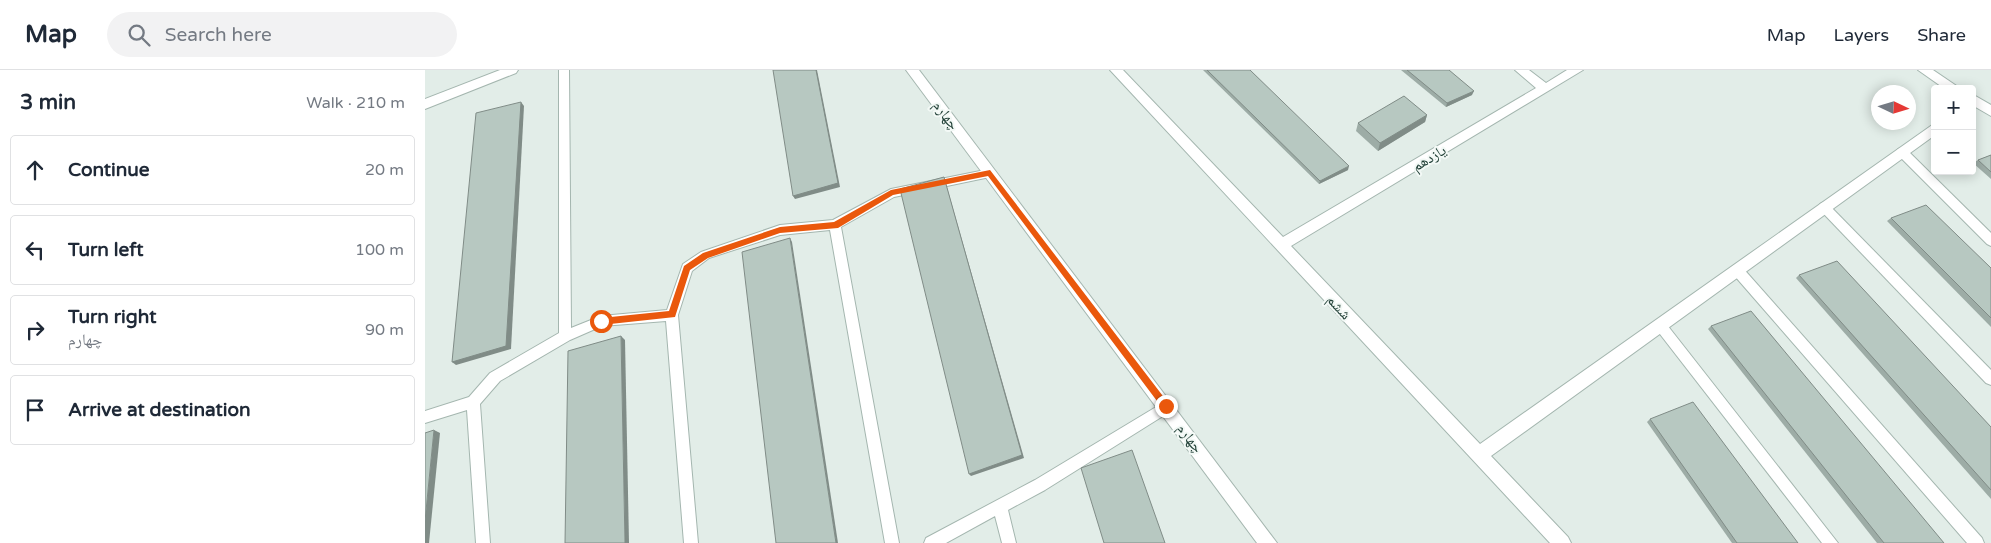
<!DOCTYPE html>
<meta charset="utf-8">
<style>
body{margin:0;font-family:"Varela Round","Noto Naskh Arabic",sans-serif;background:#f2f2f3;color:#1f2937}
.controls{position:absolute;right:15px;top:15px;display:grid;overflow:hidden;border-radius:5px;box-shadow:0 2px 12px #0003}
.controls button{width:45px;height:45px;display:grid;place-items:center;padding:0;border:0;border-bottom:1px solid #e0e1e3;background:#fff;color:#1f2937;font:25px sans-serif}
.compass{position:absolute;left:1446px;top:15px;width:45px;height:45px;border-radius:50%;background:#fff;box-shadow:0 2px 12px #0003;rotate:94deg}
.stop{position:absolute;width:15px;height:15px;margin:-11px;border:4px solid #ea580c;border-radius:50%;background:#fff}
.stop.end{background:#ea580c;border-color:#fff;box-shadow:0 1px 5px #0008}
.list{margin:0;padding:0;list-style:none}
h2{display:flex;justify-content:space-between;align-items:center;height:65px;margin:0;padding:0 20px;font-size:21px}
h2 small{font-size:16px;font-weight:400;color:#747a83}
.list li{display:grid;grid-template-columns:32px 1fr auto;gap:15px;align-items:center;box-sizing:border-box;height:70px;margin:0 10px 10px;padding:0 10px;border:1px solid #e0e1e3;border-radius:5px}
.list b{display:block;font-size:19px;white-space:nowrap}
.list p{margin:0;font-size:16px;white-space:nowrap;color:#747a83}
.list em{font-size:16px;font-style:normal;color:#747a83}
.icon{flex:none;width:28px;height:28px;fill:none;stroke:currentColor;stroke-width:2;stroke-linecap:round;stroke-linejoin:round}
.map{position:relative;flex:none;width:1566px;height:473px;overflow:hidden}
header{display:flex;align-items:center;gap:30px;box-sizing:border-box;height:70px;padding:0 25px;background:#fff;border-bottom:1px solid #e0e1e3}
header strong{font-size:24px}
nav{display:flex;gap:28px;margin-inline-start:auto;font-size:18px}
.search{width:350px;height:45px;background:#f2f2f3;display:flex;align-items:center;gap:12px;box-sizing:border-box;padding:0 18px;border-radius:28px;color:#747a83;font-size:19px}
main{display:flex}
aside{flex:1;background:#fff}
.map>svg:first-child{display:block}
</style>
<header>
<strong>Map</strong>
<div class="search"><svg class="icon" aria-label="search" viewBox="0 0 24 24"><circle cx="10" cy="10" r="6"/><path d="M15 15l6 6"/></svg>Search here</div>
<nav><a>Map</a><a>Layers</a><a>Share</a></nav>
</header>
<main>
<aside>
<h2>3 min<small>Walk · 210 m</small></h2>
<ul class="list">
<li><svg class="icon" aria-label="ahead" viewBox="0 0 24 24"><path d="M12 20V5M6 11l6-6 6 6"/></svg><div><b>Continue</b></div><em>20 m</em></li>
<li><svg class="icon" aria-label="left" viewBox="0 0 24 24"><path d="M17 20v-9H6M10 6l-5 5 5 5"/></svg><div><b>Turn left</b></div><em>100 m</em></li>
<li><svg class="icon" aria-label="right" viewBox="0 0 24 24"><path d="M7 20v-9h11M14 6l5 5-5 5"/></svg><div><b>Turn right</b><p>چهارم</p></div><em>90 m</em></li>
<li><svg class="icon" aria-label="arrive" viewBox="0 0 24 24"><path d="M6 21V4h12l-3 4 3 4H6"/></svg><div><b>Arrive at destination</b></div></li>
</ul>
</aside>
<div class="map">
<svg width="1566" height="473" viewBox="0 0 1566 473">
<rect width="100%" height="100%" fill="#e2ede8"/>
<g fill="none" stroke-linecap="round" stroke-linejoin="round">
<g stroke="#a4b6af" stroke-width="2">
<g id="lane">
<path d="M 134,0 L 144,0 L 146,258 L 176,246 L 242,240 L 258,194 L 276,182 L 355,155 L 408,150 L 466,119 L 565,99 L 569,100 L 571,103 L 565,107 L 469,127 L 416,157 L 474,473 L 460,473 L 405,160 L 355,165 L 284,188 L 267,201 L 253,245 L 273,473 L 259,473 L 241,251 L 177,256 L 145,270 L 75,311 L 55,334 L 65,473 L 51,473 L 42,340 L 0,353 L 0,341 L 44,327 L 65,303 L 134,263 Z"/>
<path d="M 1477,78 L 1481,79 L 1566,163 L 1566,176 L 1562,174 L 1473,85 L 1471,82 L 1473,79 Z"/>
<path d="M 1399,132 L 1403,134 L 1566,300 L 1566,315 L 1561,313 L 1395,140 L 1393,137 L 1395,134 Z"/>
<path d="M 1312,195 L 1316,196 L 1557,468 L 1559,473 L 1542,473 L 1308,204 L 1306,200 L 1308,196 Z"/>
<path d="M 1235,250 L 1239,251 L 1413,473 L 1397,473 L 1231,259 L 1229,255 L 1231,251 Z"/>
<path d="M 741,331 L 746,333 L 748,337 L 746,341 L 620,420 L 583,440 L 591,473 L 577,473 L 570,446 L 521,473 L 499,473 L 501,468 L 610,410 Z"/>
</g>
</g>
<g stroke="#a4b6af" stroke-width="2">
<g id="street">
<path d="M 75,0 L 93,0 L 91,3 L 0,39 L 0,29 Z"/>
<path d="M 481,0 L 494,0 L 852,473 L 832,473 Z"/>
<path d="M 685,0 L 698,0 L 858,167 L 1111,18 L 1090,0 L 1104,0 L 1121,13 L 1142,0 L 1158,0 L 866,176 L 1055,374 L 1510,53 L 1510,65 L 1066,386 L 1143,467 L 1146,473 L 1125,473 Z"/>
<path d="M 1493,0 L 1508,0 L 1536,19 L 1520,19 Z"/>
<path d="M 1547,24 L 1566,35 L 1566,46 L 1547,35 Z"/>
</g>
</g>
<use href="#lane" fill="#fff" fill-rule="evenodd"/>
<use href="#street" fill="#fff" fill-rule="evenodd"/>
</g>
<g fill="#9daca6">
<path d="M 778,0 L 825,0 L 923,100 L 894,114 Z"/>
<path d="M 976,0 L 1024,0 L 1047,25 L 1021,37 Z"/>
<path d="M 1002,45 L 1000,52 L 953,81 L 931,61 L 933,53 Z"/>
<path d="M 1566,85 L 1566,109 L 1548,93 L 1553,90 Z"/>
<path d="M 1466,148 L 1566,198 L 1566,257 L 1462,151 Z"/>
<path d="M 1374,205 L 1566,357 L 1566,429 L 1371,208 Z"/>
<path d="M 1286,256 L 1519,473 L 1452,473 L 1283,259 Z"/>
<path d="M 1225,349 L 1373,473 L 1307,473 L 1222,352 Z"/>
</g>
<g fill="#808c87">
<path d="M 391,0 L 392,0 L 415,117 L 370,129 L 368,126 Z"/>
<path d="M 1049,21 L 1047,25 L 1021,37 L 1022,33 Z"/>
<path d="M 96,32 L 99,36 L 86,279 L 31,295 L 27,292 Z"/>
<path d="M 1002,45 L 1000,52 L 953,81 L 955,73 Z"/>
<path d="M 924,96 L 923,100 L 894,114 L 895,111 Z"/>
<path d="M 519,107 L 599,388 L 546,406 L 544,404 Z"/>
<path d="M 365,168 L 367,172 L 413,473 L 411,473 Z"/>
<path d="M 196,266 L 200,270 L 204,473 L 200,473 Z"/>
<path d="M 9,360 L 15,363 L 4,473 L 0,473 L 0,451 Z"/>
</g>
<g fill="#b7c8c1" stroke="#808c87">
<path d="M 348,0 L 391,0 L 413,113 L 368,126 Z"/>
<path d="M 782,0 L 825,0 L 924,96 L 895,111 Z"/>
<path d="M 982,0 L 1024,0 L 1049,21 L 1022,33 Z"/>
<path d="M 979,26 L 1002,45 L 955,73 L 933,53 Z"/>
<path d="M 96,32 L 81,276 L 27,292 L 51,43 Z"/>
<path d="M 1566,85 L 1566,102 L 1553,90 Z"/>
<path d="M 519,107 L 597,385 L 544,404 L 475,119 Z"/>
<path d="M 1501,135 L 1566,198 L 1566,248 L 1466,148 Z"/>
<path d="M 365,168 L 411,473 L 351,473 L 317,182 Z"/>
<path d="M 1412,191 L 1566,357 L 1566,420 L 1374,205 Z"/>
<path d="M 1326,241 L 1519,473 L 1459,473 L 1286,256 Z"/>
<path d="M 196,266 L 200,473 L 140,473 L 143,281 Z"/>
<path d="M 1268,332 L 1373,473 L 1312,473 L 1225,349 Z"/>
<path d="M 9,360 L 0,451 L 0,363 Z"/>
<path d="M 707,380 L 740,473 L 679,473 L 656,398 Z"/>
</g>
<path fill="#ea580c" d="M 565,100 L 744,334 L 744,339 L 738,339 L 563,106 L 468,125 L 413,158 L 355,163 L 283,188 L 265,200 L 250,247 L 176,255 L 171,251 L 176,248 L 244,241 L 259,196 L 278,183 L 355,157 L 409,152 L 466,120 Z"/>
<g text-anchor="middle" stroke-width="4" stroke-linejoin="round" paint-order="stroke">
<g font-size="15" fill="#214037" stroke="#f3f9f6">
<text transform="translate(521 45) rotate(53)" y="5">چهارم</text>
<text transform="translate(1004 88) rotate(-31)" y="5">یازدهم</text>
<text transform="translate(914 237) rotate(47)" y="5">ششم</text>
<text transform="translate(765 368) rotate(53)" y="5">چهارم</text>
</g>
</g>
</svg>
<div class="controls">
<button>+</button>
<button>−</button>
</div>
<svg class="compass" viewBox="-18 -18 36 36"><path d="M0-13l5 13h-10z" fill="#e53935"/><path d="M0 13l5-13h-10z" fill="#747a83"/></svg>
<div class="stop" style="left:176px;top:251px"></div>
<div class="stop end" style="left:741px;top:336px"></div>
</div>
</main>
